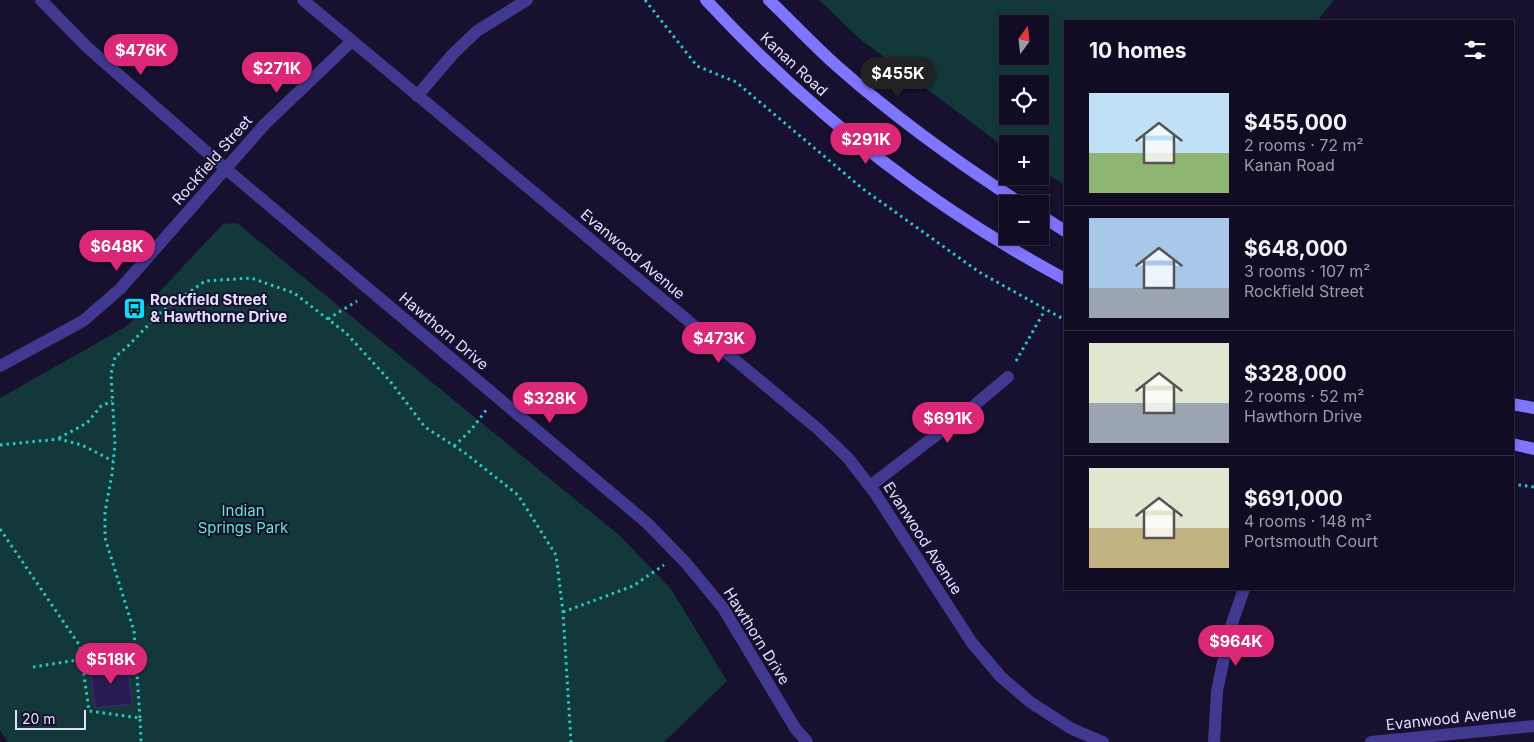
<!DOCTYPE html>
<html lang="en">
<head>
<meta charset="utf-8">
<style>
	:root { --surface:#110c23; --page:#1a152b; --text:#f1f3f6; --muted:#9c9ba6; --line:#302c41; --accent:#db2777 }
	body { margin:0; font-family:Inter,sans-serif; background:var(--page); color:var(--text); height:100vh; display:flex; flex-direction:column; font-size:19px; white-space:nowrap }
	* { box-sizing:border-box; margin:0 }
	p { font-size:16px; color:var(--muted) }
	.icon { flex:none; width:28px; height:28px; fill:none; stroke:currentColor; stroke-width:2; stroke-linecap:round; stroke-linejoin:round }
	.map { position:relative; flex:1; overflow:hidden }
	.drawer { position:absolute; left:1064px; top:20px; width:450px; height:570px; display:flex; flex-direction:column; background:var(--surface); border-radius:0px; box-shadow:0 2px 8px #0003,0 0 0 1px var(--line) }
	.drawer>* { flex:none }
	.needle { width:32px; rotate:15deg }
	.fabs { position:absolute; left:999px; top:15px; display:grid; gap:10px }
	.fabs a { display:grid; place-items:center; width:50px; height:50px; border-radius:0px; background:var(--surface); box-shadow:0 2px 8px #0003,0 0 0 1px var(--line); font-size:25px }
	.scale { position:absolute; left:15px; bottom:12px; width:71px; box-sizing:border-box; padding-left:5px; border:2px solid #e3deff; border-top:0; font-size:14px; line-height:18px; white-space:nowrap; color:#e3deff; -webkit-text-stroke:4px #17102f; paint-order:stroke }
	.price { position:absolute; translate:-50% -42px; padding:0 11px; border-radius:18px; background:var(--accent); color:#fff; font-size:16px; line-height:32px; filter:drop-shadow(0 1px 2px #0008) }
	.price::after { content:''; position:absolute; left:50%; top:30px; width:15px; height:11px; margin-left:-8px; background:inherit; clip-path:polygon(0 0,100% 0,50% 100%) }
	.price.selected { background:#222; color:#fff }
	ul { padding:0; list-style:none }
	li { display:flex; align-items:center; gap:15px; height:125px; padding:0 25px }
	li+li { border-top:1px solid var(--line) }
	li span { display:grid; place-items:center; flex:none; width:140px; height:100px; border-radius:0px; color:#555 }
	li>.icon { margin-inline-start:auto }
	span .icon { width:60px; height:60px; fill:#fffc; stroke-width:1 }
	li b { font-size:21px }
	h2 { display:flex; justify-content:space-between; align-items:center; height:60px; padding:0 25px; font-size:21px }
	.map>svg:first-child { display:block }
	.green { fill:#133839; fill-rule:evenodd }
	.building { fill:#291b51; stroke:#402c7e }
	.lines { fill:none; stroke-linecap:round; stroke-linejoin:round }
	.path { stroke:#2ac7c6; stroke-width:3; stroke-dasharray:2.5 4; stroke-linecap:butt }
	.street { stroke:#413990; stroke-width:12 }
	.secondary { stroke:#7f75ff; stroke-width:12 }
	.labels { text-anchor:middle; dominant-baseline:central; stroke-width:4; stroke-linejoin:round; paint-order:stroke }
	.street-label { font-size:15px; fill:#e3deff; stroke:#17102f }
	.poi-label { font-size:15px; font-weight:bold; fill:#e3deff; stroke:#17102f; text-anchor:start }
	.park-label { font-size:15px; fill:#61e8cd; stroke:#17102f }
</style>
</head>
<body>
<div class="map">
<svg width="1534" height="742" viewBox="0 0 1534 742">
	<rect width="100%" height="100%" fill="#17102f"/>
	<g class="green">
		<path d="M 819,0 L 1334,0 L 1317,21 L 1065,21 L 1065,185 L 1040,170 L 1040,144 L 1008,144 L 1007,149 L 860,39 ZM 1008,24 L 1040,24 L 1040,56 L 1008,56 ZM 1008,84 L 1040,84 L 1040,116 L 1008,116 Z"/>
		<polygon points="237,223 620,536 671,589 727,681 664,742 8,742 0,730 0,398 127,326 223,224"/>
	</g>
	<polygon class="building" points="127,662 132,704 95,708 90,666"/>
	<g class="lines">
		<g class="path">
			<polyline points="645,0 697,66 736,82 863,189 979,272 1065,320"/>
			<polyline points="328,319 357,301"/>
			<polyline points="1016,361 1045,310"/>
			<polyline points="59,438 87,423 101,406 112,401"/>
			<polyline points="0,445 59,439 82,445 113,461"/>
			<polyline points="454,446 471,430 487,409"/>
			<polyline points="1512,484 1534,487"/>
			<polyline points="0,529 80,646 89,711 140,718 141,742"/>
			<polyline points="563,612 633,586 664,565"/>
			<polyline points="33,667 135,651"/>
			<polyline points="140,718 134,631 105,538 105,512 112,474 115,444 111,374 115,357 126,348 160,313 205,281 251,278 294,293 346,333 390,381 425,427 465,453 518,495 556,555 563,612 571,742"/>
		</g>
		<g class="street">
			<polyline points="41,0 87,47 226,169 647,523 686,563 723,608 795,728 807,742"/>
			<polyline points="303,0 818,429 848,458 875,493 972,643 1001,677 1030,702 1072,729 1103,742"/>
			<polyline points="417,96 453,54 477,31 527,0"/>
			<polyline points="0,366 83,321 120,289 265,124 352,41"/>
			<polyline points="870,486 965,413 1008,377"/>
			<polyline points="1214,742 1217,691 1230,629 1244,589"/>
			<polyline points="1371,742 1534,726"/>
		</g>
		<g class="secondary">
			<path d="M 706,0 C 809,111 931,207 1065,279"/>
			<path d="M 769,0 C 792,22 814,46 838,67 C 895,117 958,163 1022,204"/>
			<polyline points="1040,215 1065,231"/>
			<polyline points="1512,404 1534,408"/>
			<polyline points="1512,444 1534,449"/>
		</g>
	</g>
	<defs>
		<symbol id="bus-square" viewBox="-11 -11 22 22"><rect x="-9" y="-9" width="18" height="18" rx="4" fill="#0adaff" stroke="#17102f"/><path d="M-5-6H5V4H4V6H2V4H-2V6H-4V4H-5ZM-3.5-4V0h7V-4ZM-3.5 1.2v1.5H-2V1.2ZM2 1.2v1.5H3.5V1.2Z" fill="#111"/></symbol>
	</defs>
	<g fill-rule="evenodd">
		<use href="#bus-square" x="122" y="296" width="25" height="25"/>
	</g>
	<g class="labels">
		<g class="street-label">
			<text transform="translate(794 64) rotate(43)">Kanan Road</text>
			<text transform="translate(212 160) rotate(-49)">Rockfield Street</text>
			<text transform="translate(633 254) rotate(40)">Evanwood Avenue</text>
			<text transform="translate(444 331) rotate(40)">Hawthorn Drive</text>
			<text transform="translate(923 538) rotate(57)">Evanwood Avenue</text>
			<text transform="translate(757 636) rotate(58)">Hawthorn Drive</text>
			<text transform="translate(1451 718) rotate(-6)">Evanwood Avenue</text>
		</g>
		<g class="poi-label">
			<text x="150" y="299">Rockfield Street<tspan x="150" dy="17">&amp; Hawthorne Drive</tspan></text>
		</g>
		<g class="park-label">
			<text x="243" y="510">Indian<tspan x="243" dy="17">Springs Park</tspan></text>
		</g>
	</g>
</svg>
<div class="fabs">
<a><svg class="needle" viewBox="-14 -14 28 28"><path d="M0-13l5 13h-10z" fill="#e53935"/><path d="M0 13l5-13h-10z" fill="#9c9ba6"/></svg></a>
<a><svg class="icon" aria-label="locate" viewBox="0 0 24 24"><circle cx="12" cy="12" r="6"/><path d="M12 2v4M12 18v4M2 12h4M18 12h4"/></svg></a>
<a>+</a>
<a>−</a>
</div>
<div class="scale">20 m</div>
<b class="price" style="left:141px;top:76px">$476K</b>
<b class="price" style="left:277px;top:94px">$271K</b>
<b class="price selected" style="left:898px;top:99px">$455K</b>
<b class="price" style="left:866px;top:165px">$291K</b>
<b class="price" style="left:117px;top:272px">$648K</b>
<b class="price" style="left:719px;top:364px">$473K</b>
<b class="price" style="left:550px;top:424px">$328K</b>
<b class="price" style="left:948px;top:444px">$691K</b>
<b class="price" style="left:1236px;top:667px">$964K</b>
<b class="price" style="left:111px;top:685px">$518K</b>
<section class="drawer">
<h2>10 homes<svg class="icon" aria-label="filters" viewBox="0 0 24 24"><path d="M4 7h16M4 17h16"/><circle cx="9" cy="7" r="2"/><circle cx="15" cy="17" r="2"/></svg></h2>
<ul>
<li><span style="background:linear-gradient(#bfe0f5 60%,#8fb573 0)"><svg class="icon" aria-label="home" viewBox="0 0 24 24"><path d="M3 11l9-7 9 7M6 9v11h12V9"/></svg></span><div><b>$455,000</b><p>2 rooms · 72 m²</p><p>Kanan Road</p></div></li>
<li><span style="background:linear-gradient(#a9c7e8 70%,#9aa5b1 0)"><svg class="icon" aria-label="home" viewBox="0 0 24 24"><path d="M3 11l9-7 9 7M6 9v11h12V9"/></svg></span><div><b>$648,000</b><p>3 rooms · 107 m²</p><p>Rockfield Street</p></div></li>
<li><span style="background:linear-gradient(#dfe7d0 60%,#9aa5b1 0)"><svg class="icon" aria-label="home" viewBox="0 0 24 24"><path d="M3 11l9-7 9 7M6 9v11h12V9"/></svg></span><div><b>$328,000</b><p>2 rooms · 52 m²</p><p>Hawthorn Drive</p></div></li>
<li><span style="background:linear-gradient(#dfe7d0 60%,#c2b280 0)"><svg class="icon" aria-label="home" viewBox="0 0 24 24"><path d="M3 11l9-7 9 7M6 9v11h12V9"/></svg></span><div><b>$691,000</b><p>4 rooms · 148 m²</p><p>Portsmouth Court</p></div></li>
</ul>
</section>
</div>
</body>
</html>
